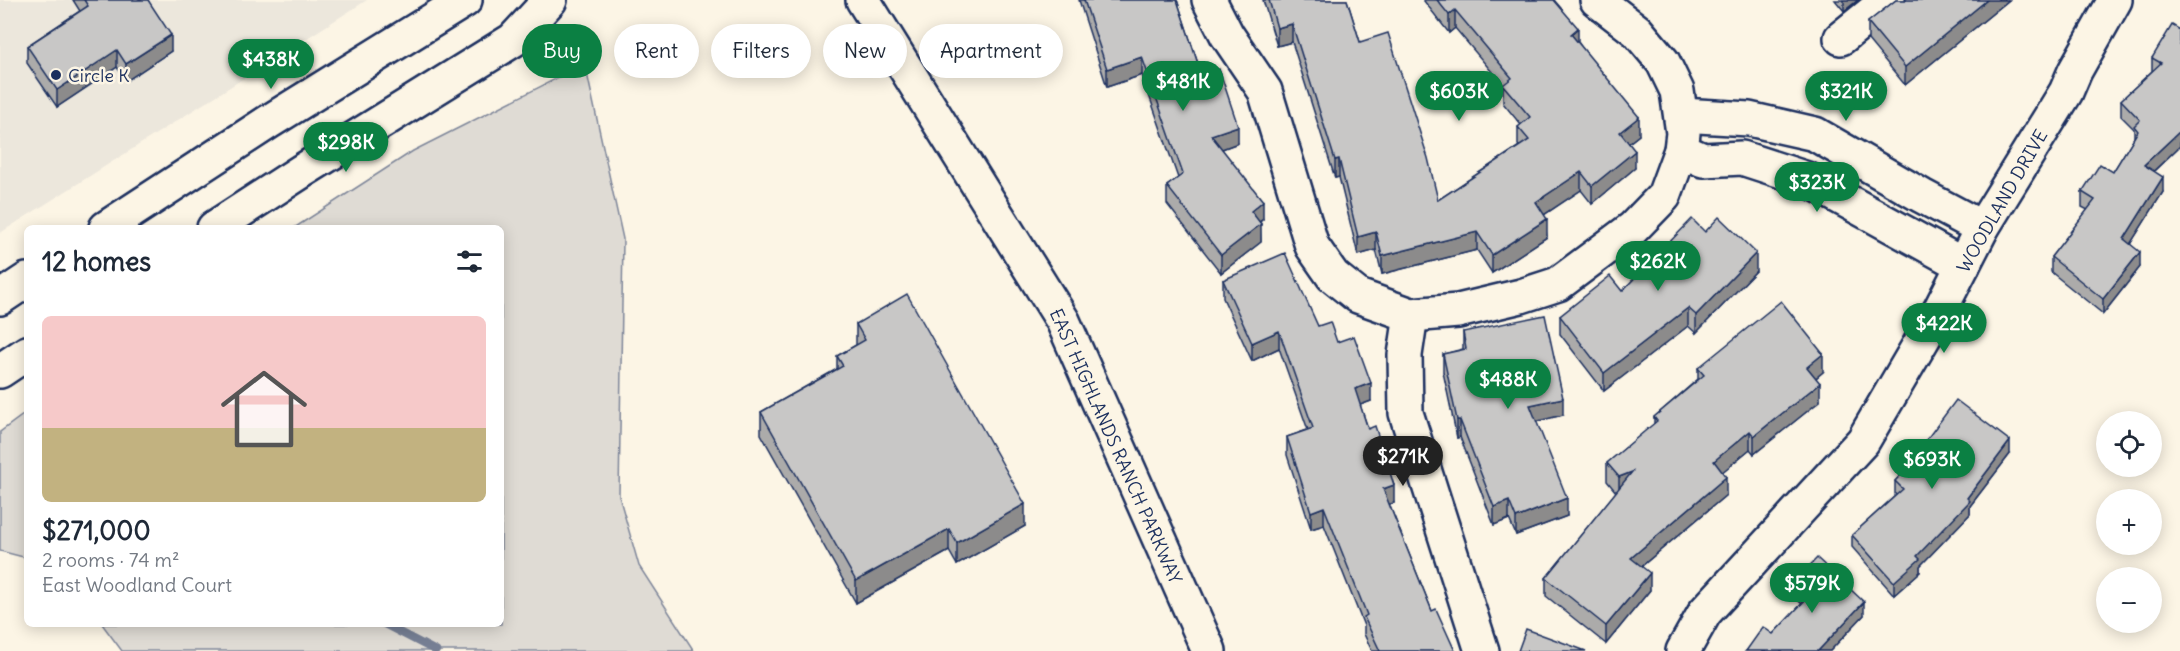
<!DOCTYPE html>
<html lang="en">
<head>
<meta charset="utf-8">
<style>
	:root { --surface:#fff; --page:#f2f2f3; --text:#1f2937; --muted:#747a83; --accent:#0b8043 }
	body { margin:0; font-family:Delius,sans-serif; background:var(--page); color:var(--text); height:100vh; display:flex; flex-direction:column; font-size:22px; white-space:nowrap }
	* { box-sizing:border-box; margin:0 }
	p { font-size:20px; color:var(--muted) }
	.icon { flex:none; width:33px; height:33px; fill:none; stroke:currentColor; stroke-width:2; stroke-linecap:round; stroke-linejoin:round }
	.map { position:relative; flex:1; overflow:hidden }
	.side { position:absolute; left:24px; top:225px; width:480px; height:402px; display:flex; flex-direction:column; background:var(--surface); border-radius:9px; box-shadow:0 3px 15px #0003 }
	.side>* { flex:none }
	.hud { position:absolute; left:522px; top:24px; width:570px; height:54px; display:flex; gap:12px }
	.tools { position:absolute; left:2096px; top:411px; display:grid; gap:12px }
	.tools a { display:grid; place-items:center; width:66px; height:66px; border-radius:50%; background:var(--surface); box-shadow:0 3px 15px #0003; font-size:30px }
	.price { position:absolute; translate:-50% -51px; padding:0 14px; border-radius:21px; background:var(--accent); color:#fff; font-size:20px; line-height:39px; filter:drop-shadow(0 2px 3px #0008) }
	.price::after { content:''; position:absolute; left:50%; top:36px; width:18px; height:14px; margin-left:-9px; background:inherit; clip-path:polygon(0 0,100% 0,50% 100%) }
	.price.current { background:#222; color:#fff }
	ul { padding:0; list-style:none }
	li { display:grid; align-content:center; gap:12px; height:318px; padding:0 18px }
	li span { display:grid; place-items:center; height:186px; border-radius:9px; color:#555 }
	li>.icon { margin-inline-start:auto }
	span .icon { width:108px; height:108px; fill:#fffc; stroke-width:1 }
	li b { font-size:26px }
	h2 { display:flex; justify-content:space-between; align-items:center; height:72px; padding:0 18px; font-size:26px }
	.pill { padding:0 21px; border-radius:27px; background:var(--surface); box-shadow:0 3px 15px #0003; font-size:21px; line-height:54px }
	.pill.current { background:var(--accent); color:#fff }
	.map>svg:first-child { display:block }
	.built { fill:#ece7dc }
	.green { fill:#dfdbd4; stroke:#7d8599; stroke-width:1.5 }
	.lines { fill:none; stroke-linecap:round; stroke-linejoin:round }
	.stream { stroke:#767f94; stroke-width:8 }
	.minor-casing { stroke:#1b2f5e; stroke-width:38 }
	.secondary-casing { stroke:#1b2f5e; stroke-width:38 }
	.primary-casing { stroke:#1b2f5e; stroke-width:38 }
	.minor { stroke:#fcf5e5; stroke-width:33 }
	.secondary { stroke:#fcf5e5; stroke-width:33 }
	.primary { stroke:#fcf5e5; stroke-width:33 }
	.wall { fill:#acabaa; stroke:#1b2f5e; stroke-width:1.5 }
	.shaded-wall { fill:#8c8b8b; stroke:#1b2f5e; stroke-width:1.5 }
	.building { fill:#c8c7c6; stroke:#1b2f5e; stroke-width:1.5 }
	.poi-dot { fill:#1b2f5e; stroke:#fcf5e5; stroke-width:2 }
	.labels { text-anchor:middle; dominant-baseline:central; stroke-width:5; stroke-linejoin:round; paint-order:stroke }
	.poi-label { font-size:18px; fill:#1b2f5e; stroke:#fcf5e5; text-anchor:start }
	.street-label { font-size:18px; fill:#1b2f5e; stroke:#fcf5e5 }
</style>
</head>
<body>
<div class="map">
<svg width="2180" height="651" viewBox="0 0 2180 651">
	<rect width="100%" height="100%" fill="#fcf5e5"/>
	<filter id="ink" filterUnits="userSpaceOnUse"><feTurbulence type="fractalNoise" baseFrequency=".0167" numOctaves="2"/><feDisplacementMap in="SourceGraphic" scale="12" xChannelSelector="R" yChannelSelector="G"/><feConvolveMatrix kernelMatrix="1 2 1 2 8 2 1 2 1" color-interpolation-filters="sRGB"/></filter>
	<g filter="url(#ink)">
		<polygon class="built" points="0,0 367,0 0,233"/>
		<g class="green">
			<polygon points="585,64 623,239 619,496 639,566 694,651 122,651 102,624 501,624 501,228 294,228 413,151"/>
			<polygon points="27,412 27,558 0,551 0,432"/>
		</g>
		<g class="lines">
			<polyline class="stream" points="384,624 436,651"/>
			<defs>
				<g id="minor">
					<polyline points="1209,0 1227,35 1265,91 1312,246 1333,276 1358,296 1411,315 1458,311 1521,296 1558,284 1633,228 1664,196 1681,150 1683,133 1677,91 1663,62 1637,31 1597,0"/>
					<polyline points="1841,38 1888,0"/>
					<polyline points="1681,115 1749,119 1815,134 1922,196 1982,228"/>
					<polyline points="1681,150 1703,160 1742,158 1807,179 1963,265"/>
					<polyline points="1411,315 1405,355 1406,413 1482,651"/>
					<polyline points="1683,651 1705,612 1863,441 1941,308 1982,228 2066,92 2075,71 2115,0"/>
				</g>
				<g id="secondary">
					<polyline points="106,228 270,121 465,0"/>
					<polyline points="214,228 302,171 513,40 550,0"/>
					<polyline points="0,298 27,280"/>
					<polyline points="0,371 27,353"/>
				</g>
				<polyline id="primary" points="863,0 1063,321 1209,651"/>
			</defs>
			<use href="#minor" class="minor-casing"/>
			<use href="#secondary" class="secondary-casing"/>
			<use href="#primary" class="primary-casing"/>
			<use href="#minor" class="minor"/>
			<use href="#secondary" class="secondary"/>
			<use href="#primary" class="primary"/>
		</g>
		<g class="wall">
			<polygon points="73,0 148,0 171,51 126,81 117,67 57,107 27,63 27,46 80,11"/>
			<polygon points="1079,0 1177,0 1202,76 1238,143 1222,149 1263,219 1260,222 1261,242 1221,273 1167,204 1167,186 1178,178 1142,75 1107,87"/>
			<polygon points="1263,0 1347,0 1360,42 1438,200 1519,146 1518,145 1518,127 1521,125 1503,103 1503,85 1455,28 1449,33 1424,1 1424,0 1554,0 1578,42 1639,135 1629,143 1635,168 1592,204 1581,190 1544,215 1547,237 1492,273 1477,250 1382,274 1376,250 1358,255 1339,177 1335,178 1292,42 1277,46"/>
			<polygon points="1835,0 1858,0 1844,11"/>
			<polygon points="1896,0 2009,0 1905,85 1868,40 1868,22"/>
			<polygon points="2180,30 2180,146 2154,171 2163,192 2130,244 2140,267 2103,314 2051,272 2051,257 2088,210 2082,207 2082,192 2113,172 2134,138 2134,129 2121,116 2121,100 2152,71 2152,58"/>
			<polygon points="1705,232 1756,271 1696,333 1688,326 1604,391 1560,334 1560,316 1622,291"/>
			<polygon points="1223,280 1318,326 1337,342 1371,401 1360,405 1394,503 1389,504 1432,611 1455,651 1372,651 1364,634 1364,626 1324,525 1311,529 1287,455 1287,437 1308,430 1279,348 1252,361 1223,298"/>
			<polygon points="856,324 1025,526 957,565 949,551 856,603 761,434 761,412 837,369 837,356 856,345"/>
			<polygon points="1463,332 1563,415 1536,421 1567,516 1516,535 1509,519 1494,525 1460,437 1457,438 1443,372 1443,354 1463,349"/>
			<polygon points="1698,368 1823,372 1816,378 1820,401 1754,454 1750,449 1722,472 1726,495 1642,566 1650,590 1606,644 1546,596 1546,578 1616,492 1607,481 1607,463 1654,424 1654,417 1698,379"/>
			<polygon points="1924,443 2010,454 1970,506 1970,514 1920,566 1920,572 1894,595 1852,547 1852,535 1896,495 1895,494 1895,481 1924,451"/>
			<polygon points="1793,583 1864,615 1830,651 1746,651 1773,634 1802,604 1793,596"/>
		</g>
		<g class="shaded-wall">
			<polygon points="1844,0 1858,0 1844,11"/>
			<polygon points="1987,0 2009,0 1905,85 1905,67"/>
			<polygon points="1455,10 1455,28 1449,33 1449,15"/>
			<polygon points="1292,24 1292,42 1277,46 1277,28"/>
			<polygon points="1578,28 1578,46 1571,34"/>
			<polygon points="171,35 171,51 126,81 126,64"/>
			<polygon points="117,50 117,67 57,107 57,90"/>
			<polygon points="1142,57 1142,75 1107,87 1107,69"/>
			<polygon points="1639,117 1639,135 1620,150 1620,132"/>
			<polygon points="1238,126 1238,143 1211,153 1211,135"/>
			<polygon points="2180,131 2180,146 2144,180 2144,165"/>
			<polygon points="1635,151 1635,168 1592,204 1592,186"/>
			<polygon points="1339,159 1339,177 1335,178 1335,160"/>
			<polygon points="1581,172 1581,190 1536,220 1536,202"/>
			<polygon points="2163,177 2163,192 2124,254 2124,239"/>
			<polygon points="1263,201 1263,219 1251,228 1251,211"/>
			<polygon points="1547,219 1547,237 1492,273 1492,255"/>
			<polygon points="1261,224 1261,242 1221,273 1221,255"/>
			<polygon points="1376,232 1376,250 1358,255 1358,237"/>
			<polygon points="1477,232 1477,250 1382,274 1382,256"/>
			<polygon points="2140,252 2140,267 2103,314 2103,299"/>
			<polygon points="1756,253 1756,271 1696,333 1696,315"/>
			<polygon points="1688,308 1688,326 1604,391 1604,373"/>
			<polygon points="1279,331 1279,348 1252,361 1252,343"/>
			<polygon points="1823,354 1823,372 1807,385 1807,367"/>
			<polygon points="1371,383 1371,401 1355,407 1355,389"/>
			<polygon points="1820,383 1820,401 1754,454 1754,436"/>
			<polygon points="1563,398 1563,415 1530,423 1530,405"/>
			<polygon points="1457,420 1460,420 1460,437 1457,438"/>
			<polygon points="1750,431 1750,449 1714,479 1714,461"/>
			<polygon points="2010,441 2010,454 1970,506 1970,514 1920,566 1920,572 1894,595 1894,582 1967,498"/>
			<polygon points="1632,472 1619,495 1619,477"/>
			<polygon points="1726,477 1726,495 1631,575 1631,558"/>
			<polygon points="1394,485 1394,503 1383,506 1383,489"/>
			<polygon points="1567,498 1567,516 1516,535 1516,518"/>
			<polygon points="1509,501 1509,519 1494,525 1494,507"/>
			<polygon points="1025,504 1025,526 957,565 957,543"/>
			<polygon points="1324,507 1324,525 1311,529 1311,512"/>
			<polygon points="949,529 949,551 856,603 856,581"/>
			<polygon points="1650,573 1650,590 1606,644 1606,626"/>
			<polygon points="1864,602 1864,615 1830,651 1818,651"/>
		</g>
		<g class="building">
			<polygon points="84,0 148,0 171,35 126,64 117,50 57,90 27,46 88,6"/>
			<polygon points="1084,0 1177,0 1202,76 1219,69 1238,126 1211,135 1263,201 1251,211 1261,224 1221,255 1167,186 1183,174 1142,57 1107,69"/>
			<polygon points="1269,0 1347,0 1360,42 1388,33 1428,158 1438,200 1529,140 1518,127 1530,117 1503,85 1512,78 1455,10 1449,15 1437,0 1554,0 1578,28 1571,34 1639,117 1620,132 1635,151 1592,186 1581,172 1536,202 1547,219 1492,255 1477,232 1382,256 1376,232 1358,237 1339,159 1335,160 1292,24 1277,28"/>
			<polygon points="1896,0 1987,0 1905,67 1868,22"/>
			<polygon points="2172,25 2180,30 2180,131 2144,165 2163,177 2124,239 2140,252 2103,299 2051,257 2095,200 2082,192 2100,164 2113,172 2138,131 2134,126 2140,120 2121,100 2161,63 2152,58"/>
			<polygon points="1719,217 1756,253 1696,315 1688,308 1604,373 1560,316 1610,276 1622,291 1692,219 1705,232"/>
			<polygon points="1285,253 1318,326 1330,322 1337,342 1354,336 1371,383 1355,389 1368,429 1375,426 1394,485 1383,489 1432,611 1436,609 1455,651 1380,651 1364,617 1367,615 1324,507 1311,512 1287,437 1313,428 1279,331 1252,343 1223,280"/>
			<polygon points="907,294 1025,504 957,543 949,529 856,581 761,412 843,366 837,356 865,340 856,324"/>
			<polygon points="1781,301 1823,354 1807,367 1820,383 1754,436 1750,431 1714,461 1726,477 1631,558 1650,573 1606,626 1546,578 1632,472 1619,477 1607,463 1657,421 1654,417 1704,375 1698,368"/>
			<polygon points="1545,315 1563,398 1530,405 1567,498 1516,518 1509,501 1494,507 1460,420 1457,420 1443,354 1466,349 1463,332"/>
			<polygon points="1956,400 2010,441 1967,498 1970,501 1917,556 1920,559 1894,582 1852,535 1903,489 1895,481 1928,447 1924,443"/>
			<polygon points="1817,558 1864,602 1818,651 1746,651 1763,627 1773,634 1808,597 1793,583"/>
			<polygon points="1526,629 1586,651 1518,651"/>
		</g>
	</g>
	<circle class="poi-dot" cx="56" cy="75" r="6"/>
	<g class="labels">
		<g class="poi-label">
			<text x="68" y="75">Circle K</text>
		</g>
		<g class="street-label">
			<text transform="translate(2002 201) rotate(-60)">WOODLAND DRIVE</text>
			<text transform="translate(1116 446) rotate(66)">EAST HIGHLANDS RANCH PARKWAY</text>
		</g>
	</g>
</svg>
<div class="tools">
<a><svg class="icon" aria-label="locate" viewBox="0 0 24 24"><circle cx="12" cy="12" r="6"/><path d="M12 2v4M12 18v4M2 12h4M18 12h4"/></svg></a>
<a>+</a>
<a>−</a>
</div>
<b class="price" style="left:271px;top:90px">$438K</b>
<b class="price" style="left:1183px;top:112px">$481K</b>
<b class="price" style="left:1459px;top:122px">$603K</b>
<b class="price" style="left:1846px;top:122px">$321K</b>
<b class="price" style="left:346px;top:173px">$298K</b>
<b class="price" style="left:1817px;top:213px">$323K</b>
<b class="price" style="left:1658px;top:292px">$262K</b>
<b class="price" style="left:1944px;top:354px">$422K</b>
<b class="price" style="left:1508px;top:410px">$488K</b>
<b class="price current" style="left:1403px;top:487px">$271K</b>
<b class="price" style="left:1932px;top:490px">$693K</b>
<b class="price" style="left:1812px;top:614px">$579K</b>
<div class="hud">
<a class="pill current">Buy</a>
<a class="pill">Rent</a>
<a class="pill">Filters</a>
<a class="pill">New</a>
<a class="pill">Apartment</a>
</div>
<section class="side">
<h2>12 homes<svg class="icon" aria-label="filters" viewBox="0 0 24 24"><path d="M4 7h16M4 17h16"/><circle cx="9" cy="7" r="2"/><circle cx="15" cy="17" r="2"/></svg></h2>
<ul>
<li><span style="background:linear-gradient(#f6c9c9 60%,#c2b280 0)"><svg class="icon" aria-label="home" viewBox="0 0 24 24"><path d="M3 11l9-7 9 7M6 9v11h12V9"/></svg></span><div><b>$271,000</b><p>2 rooms · 74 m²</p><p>East Woodland Court</p></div></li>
</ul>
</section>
</div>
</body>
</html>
